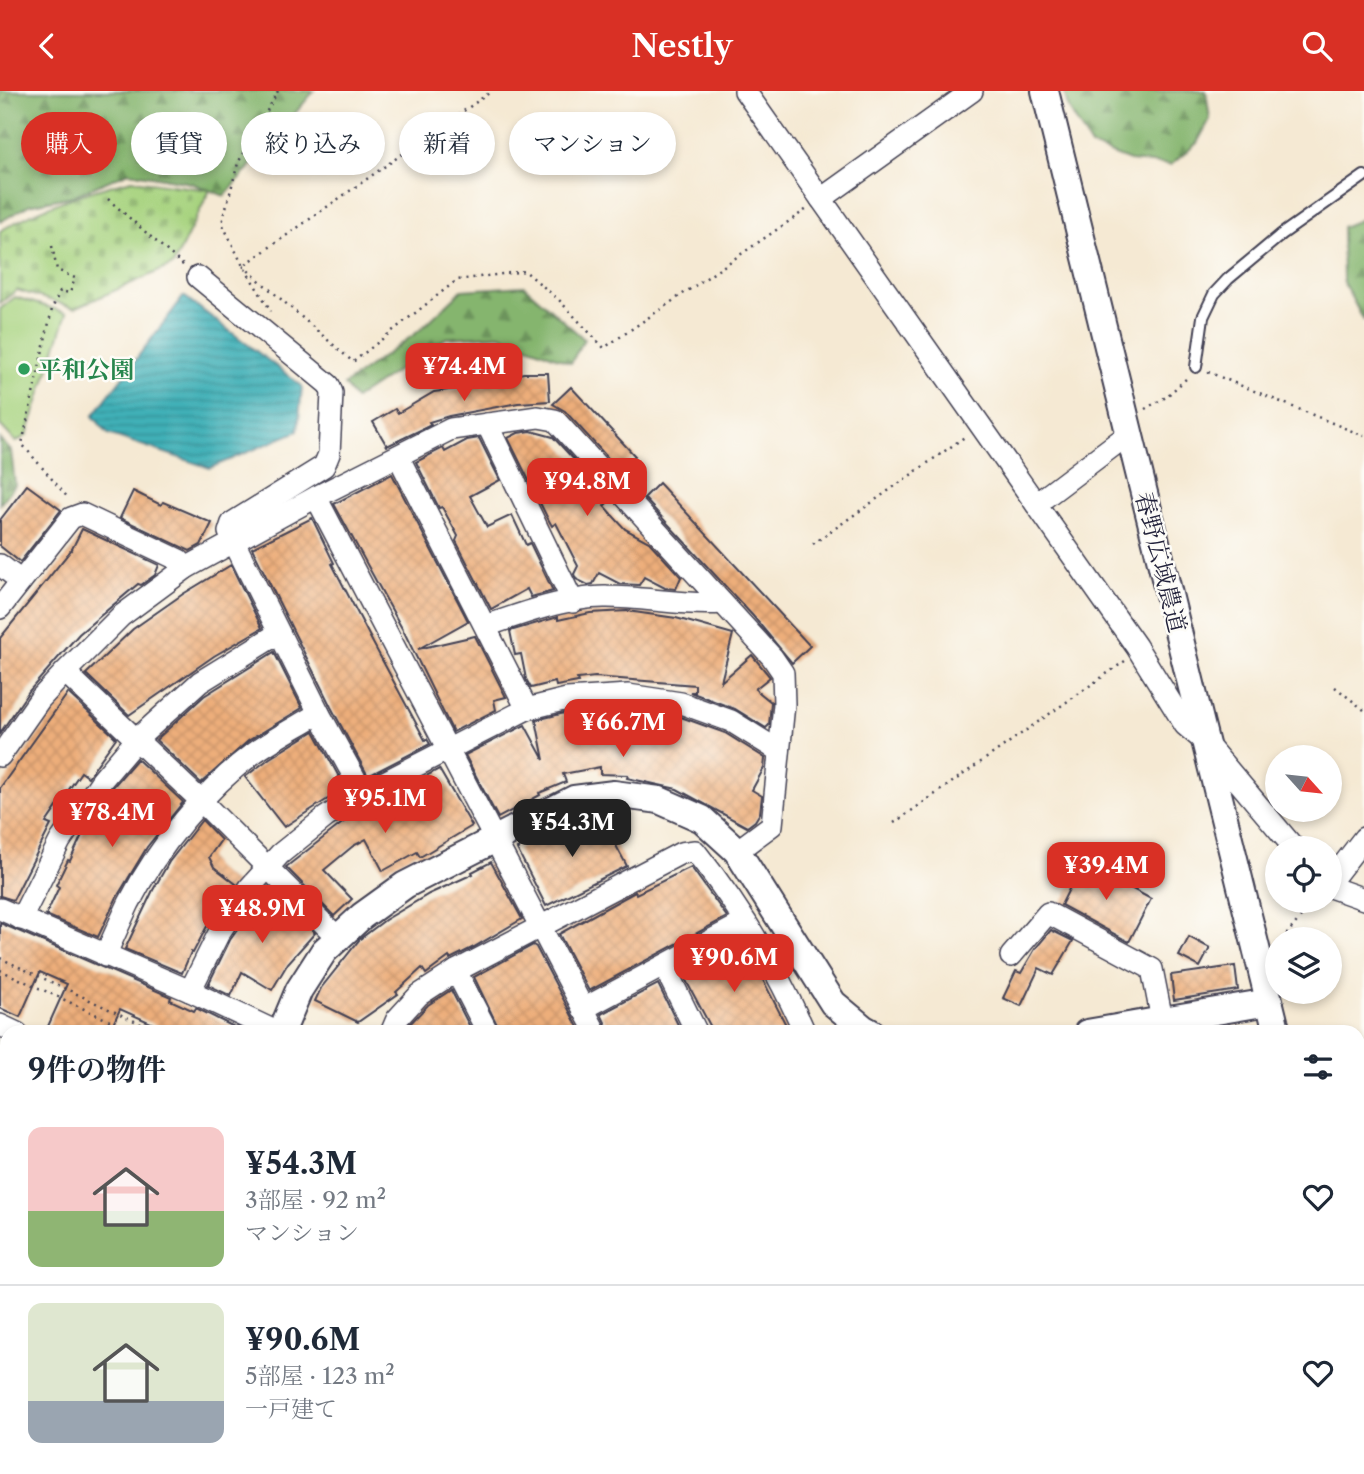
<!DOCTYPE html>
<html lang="ja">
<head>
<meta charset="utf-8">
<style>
	:root { --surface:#fff; --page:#f6f6f7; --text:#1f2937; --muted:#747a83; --line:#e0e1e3; --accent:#d93025 }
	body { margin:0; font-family:"Libre Caslon Text","Noto Serif JP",serif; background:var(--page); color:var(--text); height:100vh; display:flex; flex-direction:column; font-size:26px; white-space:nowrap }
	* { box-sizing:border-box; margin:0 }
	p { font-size:23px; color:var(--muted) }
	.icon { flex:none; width:38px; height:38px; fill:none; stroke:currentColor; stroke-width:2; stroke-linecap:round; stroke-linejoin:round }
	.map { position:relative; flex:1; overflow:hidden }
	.side { position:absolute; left:0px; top:934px; width:1365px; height:450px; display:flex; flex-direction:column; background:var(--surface); border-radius:21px 21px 0 0; box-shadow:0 4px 10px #0003 }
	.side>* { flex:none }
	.banner { position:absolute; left:21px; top:21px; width:700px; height:63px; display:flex; gap:14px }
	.needle { width:46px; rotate:117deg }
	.controls { position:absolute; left:1265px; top:654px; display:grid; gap:14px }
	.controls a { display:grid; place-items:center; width:77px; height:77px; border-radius:50%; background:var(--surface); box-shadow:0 4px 10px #0003; font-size:35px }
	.price { position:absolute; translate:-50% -60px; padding:0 16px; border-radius:14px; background:var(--accent); color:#fff; font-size:23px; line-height:46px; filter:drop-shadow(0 2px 4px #0008) }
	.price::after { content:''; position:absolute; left:50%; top:42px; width:21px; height:16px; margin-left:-10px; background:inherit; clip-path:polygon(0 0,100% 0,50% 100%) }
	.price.on { background:#222; color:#fff }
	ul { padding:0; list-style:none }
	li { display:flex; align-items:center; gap:21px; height:175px; padding:0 28px }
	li+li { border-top:2px solid var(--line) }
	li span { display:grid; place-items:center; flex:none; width:196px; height:140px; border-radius:14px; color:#555 }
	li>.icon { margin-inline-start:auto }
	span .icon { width:84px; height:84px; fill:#fffc; stroke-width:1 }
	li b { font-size:30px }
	h2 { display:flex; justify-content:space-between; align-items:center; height:84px; padding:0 28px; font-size:30px }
	.chip { padding:0 24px; border-radius:32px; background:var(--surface); box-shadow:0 4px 10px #0003; font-size:24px; line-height:63px }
	.chip.on { background:var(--accent); color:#fff }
	header { display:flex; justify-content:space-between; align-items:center; height:91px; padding:0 28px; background:var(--accent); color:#fff; font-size:32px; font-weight:600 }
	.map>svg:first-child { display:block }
	.grass { fill:#a7d37f; stroke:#647a5d; stroke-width:2 }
	.forest { fill:url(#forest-firs); stroke:#546c54; stroke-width:2 }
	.cemetery { fill:url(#cemetery-stones); stroke:#647a5d; stroke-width:2 }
	.water { fill:url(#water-rules); stroke:#306979; stroke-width:2 }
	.building { fill:url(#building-cross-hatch) }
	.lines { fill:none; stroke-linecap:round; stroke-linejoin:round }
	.service-casing { stroke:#424052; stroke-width:14 }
	.minor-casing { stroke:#424052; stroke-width:24 }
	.tertiary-casing { stroke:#424052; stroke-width:30 }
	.path { stroke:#424052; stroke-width:2.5; stroke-dasharray:2 5; stroke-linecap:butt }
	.service { stroke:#fff; stroke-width:10 }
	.minor { stroke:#fff; stroke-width:21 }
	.tertiary { stroke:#fff; stroke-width:26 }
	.leisure-dot { fill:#2e9e5b; stroke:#fdfcf7; stroke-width:2.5 }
	.labels { text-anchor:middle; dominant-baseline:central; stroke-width:5; stroke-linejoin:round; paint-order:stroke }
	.leisure-label { font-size:24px; font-weight:bold; fill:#27864d; stroke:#fdfcf7; text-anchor:start }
	.street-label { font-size:24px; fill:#22223b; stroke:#fdfcf7 }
</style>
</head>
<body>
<header><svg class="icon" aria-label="back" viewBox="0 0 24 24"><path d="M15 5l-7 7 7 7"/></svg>Nestly<svg class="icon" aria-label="search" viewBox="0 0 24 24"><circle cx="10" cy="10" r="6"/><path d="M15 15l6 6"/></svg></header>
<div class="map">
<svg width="1364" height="1383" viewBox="0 0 1364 1383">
	<defs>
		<pattern id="forest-firs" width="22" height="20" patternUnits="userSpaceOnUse" patternTransform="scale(1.75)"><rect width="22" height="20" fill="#85b56e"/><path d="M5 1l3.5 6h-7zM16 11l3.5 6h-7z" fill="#6c935c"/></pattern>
		<pattern id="cemetery-stones" width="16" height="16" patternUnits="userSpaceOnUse" patternTransform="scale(1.75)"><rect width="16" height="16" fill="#a7d37f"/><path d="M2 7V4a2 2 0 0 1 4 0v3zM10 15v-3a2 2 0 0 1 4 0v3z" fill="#8fb56f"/></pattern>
		<pattern id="water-rules" width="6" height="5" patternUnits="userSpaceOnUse" patternTransform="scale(1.75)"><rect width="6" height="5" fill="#3fb0b7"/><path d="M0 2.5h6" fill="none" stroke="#348f96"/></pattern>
		<pattern id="building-cross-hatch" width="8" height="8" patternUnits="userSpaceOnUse" patternTransform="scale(1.75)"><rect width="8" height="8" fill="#edae7a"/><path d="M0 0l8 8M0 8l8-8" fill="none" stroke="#cb956a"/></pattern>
	</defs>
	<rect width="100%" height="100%" fill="#fdfcf7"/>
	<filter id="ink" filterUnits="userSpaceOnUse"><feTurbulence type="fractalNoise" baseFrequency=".0143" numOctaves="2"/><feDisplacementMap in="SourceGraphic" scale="14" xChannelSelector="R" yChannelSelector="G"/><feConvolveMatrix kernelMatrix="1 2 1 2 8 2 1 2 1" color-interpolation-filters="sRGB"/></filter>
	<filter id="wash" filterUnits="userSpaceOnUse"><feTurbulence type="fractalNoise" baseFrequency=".00686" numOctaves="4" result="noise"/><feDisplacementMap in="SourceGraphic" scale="28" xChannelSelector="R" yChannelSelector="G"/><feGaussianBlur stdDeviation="1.57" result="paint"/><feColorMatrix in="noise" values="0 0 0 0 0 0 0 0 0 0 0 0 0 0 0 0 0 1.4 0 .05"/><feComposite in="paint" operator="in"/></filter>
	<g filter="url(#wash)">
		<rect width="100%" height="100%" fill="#f5e9d3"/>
		<polygon class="grass" points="15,206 67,222 27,344 16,351 0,334 0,218"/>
		<g class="forest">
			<polygon points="0,0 314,0 225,105 191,92 129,81 73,105 29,114 0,131"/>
			<polygon points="1064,0 1206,0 1210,28 1197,52 1171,74 1130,70 1091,55 1068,16"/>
			<polygon points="1364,127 1364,230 1343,191 1342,136"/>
			<polygon points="524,195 584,248 571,272 500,244 446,247 355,308 344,294 419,240 462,199"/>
			<polygon points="0,348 11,360 15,394 0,413"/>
			<polygon points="1364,1363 1364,1383 787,1383 790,1377 1358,1377 1358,1366"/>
		</g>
		<path class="cemetery" d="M 132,89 L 210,99 L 173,174 L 75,217 L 17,199 L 0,212 L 0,140 C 42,115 85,101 132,89 Z"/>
		<polygon class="water" points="184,205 302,295 298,340 210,377 108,343 93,325"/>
		<g id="blocks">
			<g class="building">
				<polygon points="524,282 548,282 550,310 518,312 449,325 429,331 431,334 387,355 373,331 395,318 398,322 434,301 471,296 470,292"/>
				<polygon points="571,296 635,365 619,379 565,320 553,313"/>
				<polygon points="531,340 553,346 600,397 597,400 608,411 604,415 625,438 649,451 681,486 676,498 665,497 644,486 639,494 620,493 599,482 593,493 588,494 576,488 574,483 578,475 556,432 552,435 547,426 508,347 518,342"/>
				<polygon points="479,347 500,389 470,405 487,436 512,424 526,454 530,452 553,500 531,506 527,498 491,518 456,450 458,445 442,416 439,417 416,371 443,357 445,361 467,349"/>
				<polygon points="392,383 468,530 418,558 475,545 506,606 494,609 496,619 453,641 405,543 334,413"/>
				<polygon points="659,392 810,555 792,572 753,525 644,407"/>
				<polygon points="27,394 61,419 20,471 0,455 0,429"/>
				<polygon points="133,400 161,414 163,411 212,432 201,454 190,460 120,427"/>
				<polygon points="312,427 334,472 332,473 373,552 425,649 427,648 430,653 368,685 331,616 252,457"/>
				<polygon points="82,438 159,474 155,484 141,494 138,493 79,543 29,600 0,642 0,547 72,458"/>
				<polygon points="231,474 262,537 214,565 129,624 86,583 133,538 183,503"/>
				<polygon points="627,520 676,527 733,543 721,591 752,564 770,586 755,598 771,611 769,634 766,637 735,618 690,601 695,601 695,594 595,586 577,588 578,591 556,595 555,591 531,597 526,588 521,563 515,564 510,540 558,526 558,529 590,522"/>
				<polygon points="274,561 302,617 248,650 201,692 156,649 204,605"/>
				<polygon points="68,602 116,647 88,686 81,681 46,732 51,734 13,809 0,805 0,697"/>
				<polygon points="627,617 678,625 725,642 765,667 764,677 752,699 762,705 760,722 755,730 747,736 677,698 627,687 628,684 600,683 600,676 563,683 566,691 539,702 540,704 498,727 465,664 525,634 544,669 536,629 569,621"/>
				<polygon points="314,640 345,697 284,736 245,686 270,667"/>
				<polygon points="137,668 183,711 147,756 117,806 98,846 46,824 59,796 56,794 68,769 70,770 86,735 112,697"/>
				<polygon points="439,678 472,735 420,766 417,761 383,780 366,748 353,755 324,779 352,808 334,825 286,776 350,726"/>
				<polygon points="598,721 627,775 546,815 517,758 569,734 570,736"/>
				<polygon points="202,729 221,749 209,766 214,776 236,793 206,837 193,862 191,861 182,882 125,858 153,799 169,771"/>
				<polygon points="491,771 522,828 474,856 450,868 449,866 426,883 422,877 396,901 398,903 358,931 315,910 321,897 360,848 385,829 429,803 473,783 472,781"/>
				<polygon points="1082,772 1126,792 1125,794 1151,808 1129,851 1061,814"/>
				<polygon points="691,776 727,826 589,900 559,843 635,801 636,803"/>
				<polygon points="268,796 315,842 288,872 272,899 242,881 231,905 208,894 230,849"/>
				<polygon points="0,832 171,906 170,909 194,920 196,917 246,942 173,942 120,918 109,942 45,942 67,893 40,881 20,926 0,917"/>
				<polygon points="1051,839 1073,850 1053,884 1039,877 1021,915 1003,907 1016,880 1021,882 1035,858"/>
				<polygon points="1189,846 1210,857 1200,876 1179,865"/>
				<polygon points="739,849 753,879 757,877 790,942 714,942 681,880"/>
				<polygon points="533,854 536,856 581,942 501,942 474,886"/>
				<polygon points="1235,875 1238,899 1174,909 1171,884"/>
				<polygon points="658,893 682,942 610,942 601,923"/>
				<polygon points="451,899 473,942 405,942 408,935 428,914"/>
			</g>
		</g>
	</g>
	<g filter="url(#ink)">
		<use href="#blocks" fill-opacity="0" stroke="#424052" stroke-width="2"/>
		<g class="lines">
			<defs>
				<polyline id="service" points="1196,276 1203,226 1214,203 1228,188 1282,143 1364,85"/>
				<g id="minor">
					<polyline points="745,0 1136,555 1185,634 1204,650 1295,758"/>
					<polyline points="821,108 972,0"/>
					<polyline points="198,186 329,294 332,302 329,363 324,375 232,432 229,441 319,622 363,702"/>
					<polyline points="487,333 573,511"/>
					<polyline points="398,365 527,618"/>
					<path d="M 316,406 C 408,585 502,763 596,942"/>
					<polyline points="1036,413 1118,351 1130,345"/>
					<polyline points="0,474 21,490"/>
					<polyline points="0,517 71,427 82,423 179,469 186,477"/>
					<path d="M 486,535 C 520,523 571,505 607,506 C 646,506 683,515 722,512"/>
					<polyline points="65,581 201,710 338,847"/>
					<polyline points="0,665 40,608 65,581 121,525 186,477 316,406 451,338 538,326 555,329 772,566 783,582 784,613 772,734 737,760"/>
					<polyline points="1330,791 1364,747"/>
					<polyline points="1330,796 1364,808"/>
					<polyline points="0,818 190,900 279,942"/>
					<polyline points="21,828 60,750 102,689 136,649 200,591 279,542"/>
					<path d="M 105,865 C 113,847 121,829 129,812 C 157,757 206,697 255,661 C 275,647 298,635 319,622"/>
					<polyline points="1011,865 1048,822 1152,878 1162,929"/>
					<polyline points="664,875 697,942"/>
					<polyline points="456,880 488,942"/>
					<polyline points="190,900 219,842 250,796 280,763 326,726 363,702 527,618 567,608 628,604 681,612 731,630 779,660"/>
					<polyline points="583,918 745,831"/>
					<polyline points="0,934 17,942"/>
					<path d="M 391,942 L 397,928 L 419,904 L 456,880 L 681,762 L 695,760 C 738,814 777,878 805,942"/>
					<polyline points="0,1034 7,1037"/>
					<polyline points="0,1140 7,1142"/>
					<polyline points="276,1377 282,1383"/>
					<polyline points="536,1377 548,1383"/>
					<polyline points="684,1377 685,1383"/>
					<polyline points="108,1383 116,1377"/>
					<polyline points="324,1383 327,1377"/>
					<polyline points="425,1383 428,1377"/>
				</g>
				<g id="tertiary">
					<polyline points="1045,0 1277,942"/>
					<polyline points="281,942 299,899 324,860 362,825 405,794 574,708 614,703 659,709 702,728 737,760 833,912 863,937 872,942"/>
					<polyline points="1087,942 1269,911"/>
					<polyline points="1358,1280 1364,1305"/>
					<polyline points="213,1377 217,1383"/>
				</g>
			</defs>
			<use href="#service" class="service-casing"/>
			<use href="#minor" class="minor-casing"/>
			<use href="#tertiary" class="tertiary-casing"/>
			<g class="path">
				<polyline points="278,0 238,72 222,132 243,175 492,0"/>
				<polyline points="108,108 184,175"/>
				<polyline points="52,155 57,179 75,187 70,202 60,200 52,218 22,353 69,408"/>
				<polyline points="243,175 353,271 457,189 525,180 559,209 604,257 807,118"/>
				<polyline points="245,178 271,220"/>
				<polyline points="1208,281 1364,345"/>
				<polyline points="1145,318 1166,306 1187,287"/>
				<polyline points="813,453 966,345"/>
				<polyline points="1335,596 1364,619"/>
				<polyline points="894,732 1125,570"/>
				<polyline points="1282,849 1314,810"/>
				<polyline points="0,867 160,942"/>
				<polyline points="0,879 136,942"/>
			</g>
			<use href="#service" class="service"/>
			<use href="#minor" class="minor"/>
			<use href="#tertiary" class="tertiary"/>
		</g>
	</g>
	<circle class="leisure-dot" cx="24" cy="278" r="7"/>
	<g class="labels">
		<g class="leisure-label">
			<text x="38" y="278">平和公園</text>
		</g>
		<g class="street-label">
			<text transform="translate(1161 471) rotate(76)">春野広域農道</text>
		</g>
	</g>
</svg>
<div class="controls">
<a><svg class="needle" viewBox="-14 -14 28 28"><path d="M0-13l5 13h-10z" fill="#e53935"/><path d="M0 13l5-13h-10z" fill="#747a83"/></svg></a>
<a><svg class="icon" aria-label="locate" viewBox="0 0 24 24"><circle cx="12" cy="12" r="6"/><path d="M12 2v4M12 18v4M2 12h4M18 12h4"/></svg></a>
<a><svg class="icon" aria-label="layers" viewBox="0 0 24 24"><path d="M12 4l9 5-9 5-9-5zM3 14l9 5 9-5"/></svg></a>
</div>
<b class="price" style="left:464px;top:312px">¥74.4M</b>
<b class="price" style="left:587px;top:427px">¥94.8M</b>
<b class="price" style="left:623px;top:668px">¥66.7M</b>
<b class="price" style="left:385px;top:744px">¥95.1M</b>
<b class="price" style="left:112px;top:758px">¥78.4M</b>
<b class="price on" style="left:572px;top:768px">¥54.3M</b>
<b class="price" style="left:1106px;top:811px">¥39.4M</b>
<b class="price" style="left:262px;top:854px">¥48.9M</b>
<b class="price" style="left:734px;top:903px">¥90.6M</b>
<div class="banner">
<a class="chip on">購入</a>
<a class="chip">賃貸</a>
<a class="chip">絞り込み</a>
<a class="chip">新着</a>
<a class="chip">マンション</a>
</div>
<section class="side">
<h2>9件の物件<svg class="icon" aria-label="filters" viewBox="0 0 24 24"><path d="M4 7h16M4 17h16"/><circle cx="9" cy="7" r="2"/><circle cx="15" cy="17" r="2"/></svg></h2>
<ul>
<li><span style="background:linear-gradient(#f6c9c9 60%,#8fb573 0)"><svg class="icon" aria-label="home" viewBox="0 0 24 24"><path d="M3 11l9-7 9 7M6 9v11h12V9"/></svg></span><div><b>¥54.3M</b><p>3部屋 · 92 m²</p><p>マンション</p></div><svg class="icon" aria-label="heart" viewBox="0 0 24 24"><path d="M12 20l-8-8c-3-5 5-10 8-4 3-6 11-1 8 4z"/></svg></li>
<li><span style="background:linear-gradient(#dfe7d0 70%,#9aa5b1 0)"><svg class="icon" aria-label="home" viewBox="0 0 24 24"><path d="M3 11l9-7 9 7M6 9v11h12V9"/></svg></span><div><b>¥90.6M</b><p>5部屋 · 123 m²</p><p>一戸建て</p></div><svg class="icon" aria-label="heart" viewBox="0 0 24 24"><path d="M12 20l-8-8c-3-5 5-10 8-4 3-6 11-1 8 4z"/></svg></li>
</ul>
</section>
</div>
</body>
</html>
